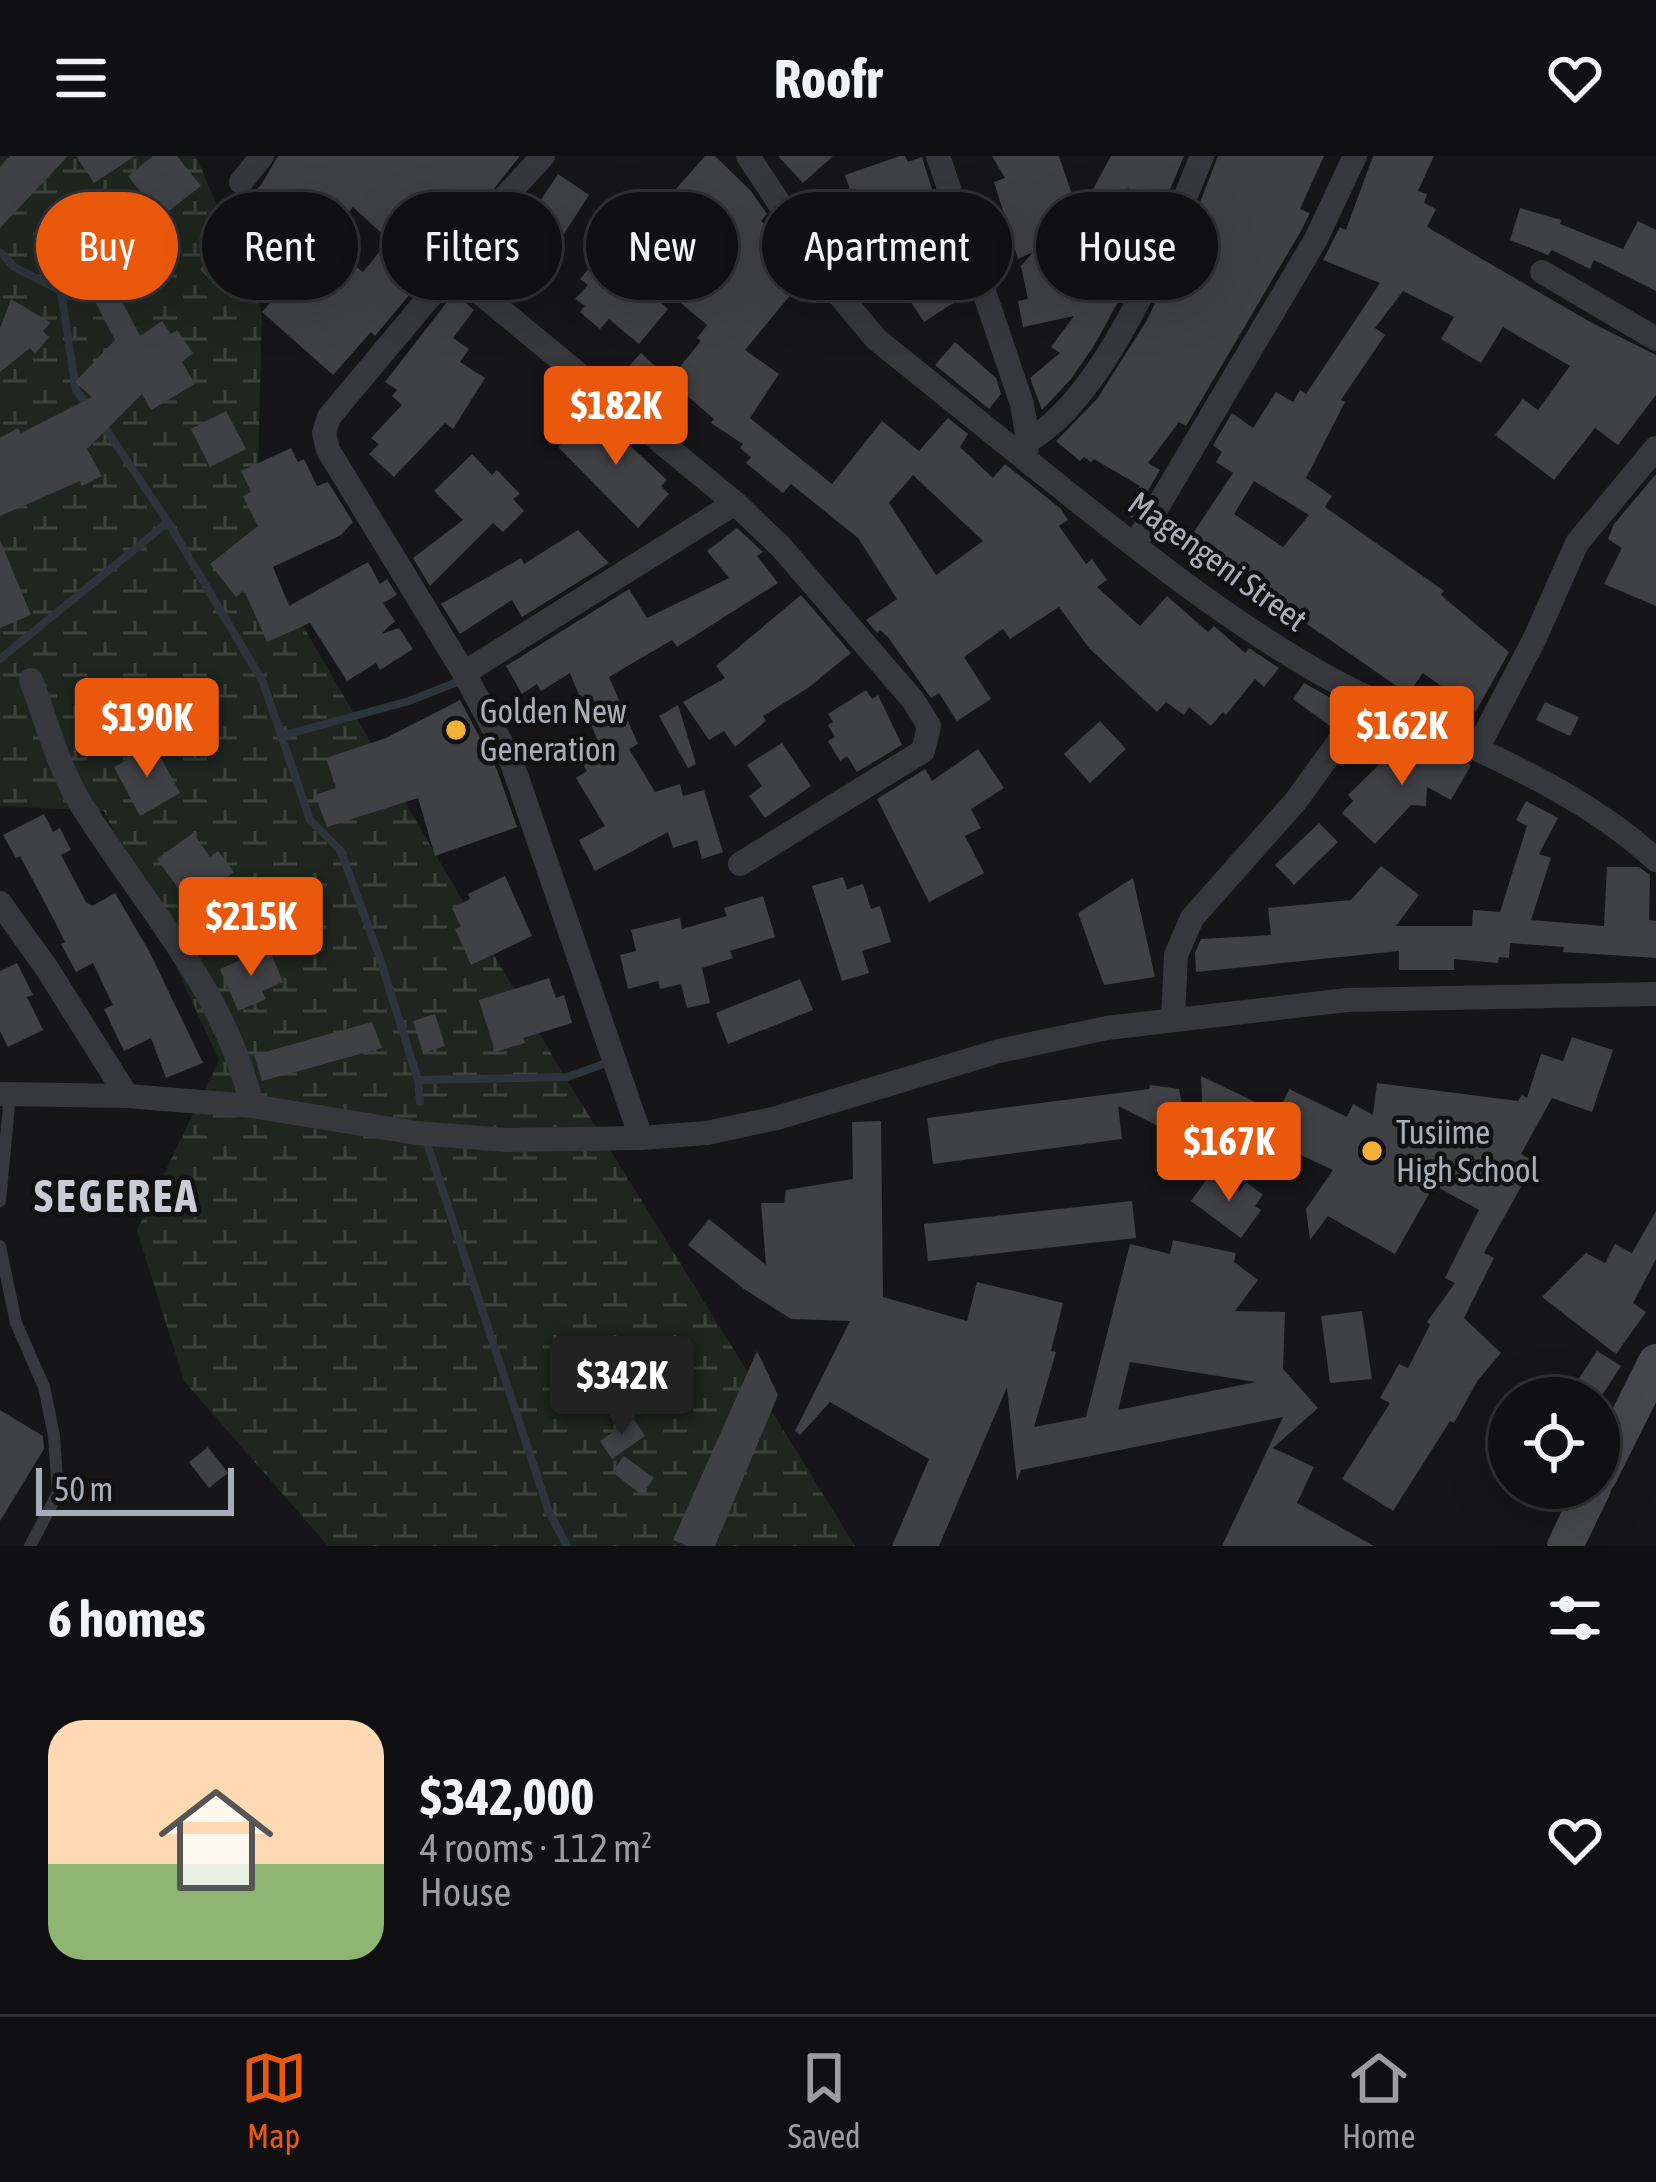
<!DOCTYPE html>
<html lang="en">
<head>
<meta charset="utf-8">
<style>
	:root { --surface:#101012; --page:#1e1e20; --text:#f1f3f6; --muted:#9c9d9f; --line:#303032; --accent:#ea580c }
	body { margin:0; font-family:"Asap Condensed",sans-serif; background:var(--page); color:var(--text); height:100vh; display:flex; flex-direction:column; font-size:45px; white-space:nowrap }
	* { box-sizing:border-box; margin:0 }
	p { font-size:39px; color:var(--muted) }
	.icon { flex:none; width:66px; height:66px; fill:none; stroke:currentColor; stroke-width:2; stroke-linecap:round; stroke-linejoin:round }
	.map { position:relative; height:1390px; overflow:hidden }
	.panel { display:flex; flex-direction:column; background:var(--surface); flex:1 }
	.panel>* { flex:none }
	.hud { position:absolute; left:36px; top:36px; width:1584px; height:108px; display:flex; gap:24px }
	.fabs { position:absolute; left:1488px; top:1221px; display:grid; gap:24px }
	.fabs a { display:grid; place-items:center; width:132px; height:132px; border-radius:50%; background:var(--surface); box-shadow:0 12px 48px #0002,0 0 0 3px var(--line); font-size:60px }
	.scale { position:absolute; left:36px; bottom:30px; width:198px; box-sizing:border-box; padding-left:12px; border:6px solid #a8adb8; border-top:0; font-size:33px; line-height:42px; white-space:nowrap; color:#a8adb8; -webkit-text-stroke:9px #111113; paint-order:stroke }
	.price { position:absolute; translate:-50% -102px; padding:0 27px; border-radius:12px; background:var(--accent); color:#fff; font-size:39px; line-height:78px; filter:drop-shadow(0 3px 6px #0008) }
	.price::after { content:''; position:absolute; left:50%; top:72px; width:36px; height:27px; margin-left:-18px; background:inherit; clip-path:polygon(0 0,100% 0,50% 100%) }
	.price.active { background:#222; color:#fff }
	ul { padding:0; list-style:none }
	li { display:flex; align-items:center; gap:36px; height:300px; padding:0 48px }
	li span { display:grid; place-items:center; flex:none; width:336px; height:240px; border-radius:36px; color:#555 }
	li>.icon { margin-inline-start:auto }
	span .icon { width:144px; height:144px; fill:#fffc; stroke-width:1 }
	li b { font-size:51px }
	h2 { display:flex; justify-content:space-between; align-items:center; height:144px; padding:0 48px; font-size:51px }
	.chip { padding:0 42px; border-radius:54px; background:var(--surface); box-shadow:0 12px 48px #0002,0 0 0 3px var(--line); font-size:42px; line-height:108px }
	.chip.active { background:var(--accent); color:#fff }
	header { display:flex; justify-content:space-between; align-items:center; height:156px; padding:0 48px; background:var(--surface); font-size:54px; font-weight:700 }
	.menu { display:flex; justify-content:space-around; align-items:center; height:168px; border-top:3px solid var(--line); background:var(--surface); font-size:33px; color:var(--muted) }
	.menu a { display:grid; justify-items:center; gap:6px }
	.menu .active { color:var(--accent) }
	.map>svg:first-child { display:block }
	.wetland { fill:url(#wetland-marsh) }
	.lines { fill:none; stroke-linecap:round; stroke-linejoin:round }
	.stream { stroke:#2c353c; stroke-width:8 }
	.building { fill:#404145; fill-rule:evenodd }
	.service { stroke:#37383d; stroke-width:12 }
	.minor { stroke:#37383d; stroke-width:24 }
	.secondary { stroke:#45474d; stroke-width:36 }
	.poi-dot { fill:#f2b134; stroke:#111113; stroke-width:4.5 }
	.labels { text-anchor:middle; dominant-baseline:central; stroke-width:9; stroke-linejoin:round; paint-order:stroke }
	.street-label { font-size:33px; fill:#a8adb8; stroke:#111113 }
	.poi-label { font-size:33px; fill:#a8adb8; stroke:#111113; text-anchor:start }
	.district-label { font-size:45px; font-weight:bold; letter-spacing:3px; fill:#c9ccd4; stroke:#111113 }
</style>
</head>
<body>
<header><svg class="icon" aria-label="menu" viewBox="0 0 24 24"><path d="M4 6h16M4 12h16M4 18h16"/></svg>Roofr<svg class="icon" aria-label="heart" viewBox="0 0 24 24"><path d="M12 20l-8-8c-3-5 5-10 8-4 3-6 11-1 8 4z"/></svg></header>
<div class="map">
<svg width="1656" height="1390" viewBox="0 0 1656 1390">
	<defs>
		<pattern id="wetland-marsh" width="20" height="14" patternUnits="userSpaceOnUse" patternTransform="scale(3)"><rect width="20" height="14" fill="#1e261f"/><path d="M1 5h8M5 5V1M11 12h8M15 12V8" fill="none" stroke="#3c433d"/></pattern>
	</defs>
	<rect width="100%" height="100%" fill="#161618"/>
	<polygon class="wetland" points="0,0 196,0 262,156 256,389 562,916 855,1390 328,1390 184,1225 137,1074 219,904 104,655 0,650"/>
	<g class="lines">
		<g class="stream">
			<polyline points="0,96 14,111 61,135 76,234 90,252"/>
			<polyline points="168,366 263,526 310,664 341,695 379,800 418,924 420,946"/>
			<polyline points="0,503 168,366 103,269"/>
			<polyline points="281,580 409,545 465,523"/>
			<polyline points="418,924 567,921 604,908"/>
			<polyline points="426,984 549,1356 567,1390"/>
		</g>
	</g>
	<g class="building">
		<polygon points="10,0 68,0 0,72 0,11"/>
		<polygon points="76,0 135,0 94,27"/>
		<polygon points="153,0 177,0 201,30 161,61 128,20"/>
		<path d="M 278,0 L 520,0 L 458,78 L 427,53 L 398,88 L 431,113 L 375,180 L 371,176 L 333,219 L 262,156 L 277,139 L 246,108 L 218,133 L 200,113 L 226,89 L 220,84 L 241,63 L 234,56 L 261,29 ZM 353,51 L 389,84 L 363,116 L 325,86 Z"/>
		<path d="M 705,0 L 715,0 L 751,35 L 767,58 L 761,65 L 781,81 L 777,86 L 794,99 L 807,119 L 745,194 L 779,218 L 750,262 L 832,328 L 882,265 L 919,295 L 948,262 L 968,278 L 960,291 L 993,322 L 1005,308 L 1061,353 L 1068,364 L 1059,370 L 1086,408 L 1092,403 L 1107,424 L 1097,431 L 1140,470 L 1167,440 L 1208,476 L 1214,470 L 1245,497 L 1249,492 L 1279,512 L 1264,531 L 1255,523 L 1226,559 L 1223,556 L 1211,570 L 1189,551 L 1184,559 L 1166,546 L 1157,556 L 1089,492 L 1059,451 L 1010,483 L 1003,473 L 964,501 L 991,543 L 957,565 L 939,537 L 931,542 L 888,481 L 880,474 L 877,477 L 866,464 L 897,443 L 858,382 L 791,328 L 783,337 L 746,307 L 751,301 L 740,292 L 743,288 L 711,267 L 714,263 L 669,224 L 701,185 L 697,182 L 707,169 L 662,131 L 687,102 L 646,67 ZM 913,319 L 983,385 L 936,419 L 889,347 Z"/>
		<polygon points="778,0 833,0 803,27"/>
		<polygon points="900,0 905,0 908,6 922,1 932,33 925,35 942,83 919,91 955,146 924,166 883,104 875,107 860,90 868,87 845,19"/>
		<polygon points="992,0 1059,0 1074,44 1074,52 1049,62 1066,138 1096,87 1137,111 1095,188 1071,223 1042,254 1030,222 1060,197 1051,191 1074,160 1023,171 1018,145 1028,143 1021,110 1033,96 1018,103 994,26 1005,22"/>
		<polygon points="1111,0 1184,0 1154,72 1117,53 1129,32 1085,48"/>
		<polygon points="1218,0 1324,0 1300,53 1310,57 1301,75 1186,270 1179,266 1148,307 1160,314 1132,362 1123,355 1140,330 1094,303 1091,306 1084,301 1080,305 1056,285 1097,243 1147,164 1187,80"/>
		<path d="M 1373,0 L 1434,0 L 1418,35 L 1427,38 L 1424,47 L 1436,53 L 1427,71 L 1592,167 L 1656,199 L 1656,239 L 1618,289 L 1595,272 L 1554,324 L 1495,279 L 1523,243 L 1538,254 L 1570,210 L 1503,171 L 1481,207 L 1441,183 L 1454,161 L 1403,135 L 1375,172 L 1385,179 L 1341,244 L 1345,246 L 1306,322 L 1332,340 L 1325,351 L 1444,435 L 1441,439 L 1509,496 L 1476,555 L 1423,517 L 1408,538 L 1294,459 L 1245,414 L 1192,379 L 1233,317 L 1216,306 L 1222,296 L 1213,289 L 1232,257 L 1253,272 L 1276,236 L 1293,246 L 1300,234 L 1306,238 L 1380,127 L 1323,104 L 1340,71 L 1346,74 ZM 1254,325 L 1309,359 L 1283,391 L 1234,358 Z"/>
		<polygon points="558,18 589,39 551,98 519,77"/>
		<polygon points="1520,52 1561,64 1560,68 1623,93 1638,65 1656,74 1656,135 1594,104 1590,113 1552,94 1548,99 1510,84"/>
		<polygon points="601,98 668,153 639,188 609,163 600,173 580,156 585,150 575,143 588,129 580,123"/>
		<polygon points="107,116 140,180 162,165 171,178 177,174 193,197 182,206 195,228 151,254 142,238 87,293 102,320 82,330 80,325 0,360 0,282 18,272 21,277 92,241 75,226 115,184 86,128"/>
		<polygon points="454,137 474,154 453,182 469,193 460,206 485,222 453,273 445,267 394,321 369,298 379,288 371,282 402,249 392,240 397,234 385,226"/>
		<polygon points="11,143 51,167 43,175 49,181 35,198 30,192 0,216 0,172"/>
		<polygon points="955,186 996,222 1001,238 989,253 935,209"/>
		<polygon points="641,197 667,221 642,249 622,232 627,227 620,220"/>
		<polygon points="226,255 246,293 210,311 191,273"/>
		<polygon points="597,255 628,280 624,284 667,324 661,330 669,338 638,372 558,291"/>
		<polygon points="291,292 298,306 304,303 317,330 328,326 353,366 341,379 273,411 289,450 368,406 380,428 387,423 397,439 383,447 395,465 381,478 399,472 413,493 380,514 376,507 347,525 310,467 267,486 244,434 236,441 210,408 258,370 243,340 251,336 241,315"/>
		<polygon points="472,298 492,319 497,314 520,338 513,343 524,355 503,376 493,367 430,430 413,402 463,364 434,335"/>
		<polygon points="1656,318 1656,450 1604,428 1622,392 1608,383 1614,368"/>
		<polygon points="737,372 763,396 757,400 778,427 677,491 672,484 609,521 638,588 629,593 655,636 680,628 683,640 704,634 723,696 702,703 697,684 673,692 668,676 595,715 579,684 605,670 576,622 587,615 578,600 599,588 570,517 541,535 537,528 522,538 506,510 629,433 647,462 729,422 707,395"/>
		<polygon points="578,374 609,407 522,461 512,444 460,478 441,448 521,402 524,408"/>
		<polygon points="0,384 31,459 0,472"/>
		<polygon points="801,439 851,497 808,532 763,560 766,565 735,591 724,575 709,584 683,546 725,522 716,510"/>
		<polygon points="1304,527 1345,550 1330,570 1293,543"/>
		<polygon points="866,534 872,543 878,539 902,589 857,616 847,600 840,605 828,585 835,581 828,569 833,566 828,558"/>
		<polygon points="460,544 497,614 517,671 435,700 418,642 327,671 315,639 336,632 326,602 386,582"/>
		<polygon points="1545,546 1579,561 1570,580 1536,564"/>
		<polygon points="678,549 696,608 688,612 659,560"/>
		<polygon points="1100,565 1126,593 1090,627 1064,598"/>
		<polygon points="782,587 811,630 765,662 749,640 762,630 747,609"/>
		<polygon points="1425,587 1471,609 1451,644 1427,631 1426,650 1411,649 1375,688 1342,657 1353,645 1348,639 1397,591 1411,609"/>
		<polygon points="154,589 180,637 140,660 114,611"/>
		<polygon points="978,593 1004,632 971,653 981,672 965,680 984,717 929,746 877,643 925,613 932,625"/>
		<polygon points="1526,645 1558,662 1539,698 1551,702 1531,764 1604,770 1607,711 1639,711 1650,719 1649,764 1656,765 1656,802 1563,796 1564,791 1510,787 1509,802 1499,801 1498,807 1454,803 1454,814 1399,814 1399,795 1196,816 1195,797 1201,783 1271,779 1268,752 1351,744 1381,710 1419,739 1396,770 1472,770 1473,754 1500,756 1527,670 1516,664"/>
		<polygon points="44,658 53,676 60,672 71,694 61,699 86,746 92,750 115,737 149,795 203,907 166,922 151,882 124,895 104,853 113,849 93,807 76,816 61,788 65,786 54,764 20,700 16,702 3,679"/>
		<polygon points="1319,667 1338,686 1294,729 1275,709"/>
		<polygon points="193,677 210,701 218,695 234,716 224,723 235,738 212,754 209,749 197,758 157,703"/>
		<polygon points="505,720 532,780 471,809 455,773 461,771 452,752 470,743 468,738"/>
		<polygon points="843,721 847,733 863,728 871,753 880,750 891,786 862,795 869,817 842,825 812,730"/>
		<polygon points="1133,722 1155,821 1104,829 1078,757"/>
		<polygon points="763,740 775,781 730,795 733,802 702,812 710,847 687,852 681,828 660,833 658,825 628,833 620,799 636,795 631,774 680,762 682,773 727,760 724,752"/>
		<polygon points="269,792 283,826 262,835 266,843 238,855 220,813"/>
		<polygon points="17,807 33,839 27,841 43,874 8,891 0,875 0,815"/>
		<polygon points="549,822 556,842 564,839 572,867 523,882 525,887 495,896 479,844"/>
		<polygon points="800,823 813,854 728,888 716,857"/>
		<polygon points="435,858 445,890 423,897 413,865"/>
		<polygon points="372,866 382,892 262,925 254,899"/>
		<polygon points="1572,881 1613,894 1592,956 1552,942 1521,998 1535,1006 1484,1097 1494,1102 1464,1162 1501,1197 1478,1224 1454,1267 1450,1265 1393,1355 1342,1323 1390,1247 1380,1242 1399,1208 1408,1212 1430,1169 1427,1166 1455,1127 1445,1122 1479,1054 1434,1029 1395,1098 1328,1060 1310,1084 1306,1053 1333,1014 1232,967 1216,999 1118,950 1122,983 933,1008 927,962 1149,933 1150,929 1179,933 1186,968 1203,966 1201,920 1278,957 1289,933 1347,961 1353,948 1373,959 1377,927 1518,945 1522,939 1527,942 1541,898 1563,905"/>
		<path d="M 881,965 L 883,1141 L 967,1165 L 977,1126 L 1063,1147 L 1051,1195 L 1056,1196 L 1034,1271 L 1086,1261 L 1130,1088 L 1170,1098 L 1173,1084 L 1236,1097 L 1234,1106 L 1258,1124 L 1235,1155 L 1285,1156 L 1283,1213 L 1318,1252 L 1273,1292 L 1314,1311 L 1297,1347 L 1374,1390 L 1222,1390 L 1283,1261 L 1021,1314 L 1017,1325 L 1007,1231 L 939,1390 L 892,1390 L 929,1303 L 830,1246 L 800,1279 L 795,1275 L 850,1165 L 791,1163 L 744,1133 L 688,1089 L 709,1063 L 766,1109 L 761,1047 L 784,1047 L 786,1034 L 853,1023 L 852,966 ZM 1130,1206 L 1256,1226 L 1118,1254 Z"/>
		<polygon points="1212,1016 1239,1036 1246,1026 1263,1039 1255,1050 1261,1054 1241,1082 1191,1045"/>
		<polygon points="1132,1045 1136,1082 928,1105 924,1068"/>
		<polygon points="1656,1055 1656,1103 1633,1147 1646,1156 1616,1198 1542,1141 1586,1097 1605,1107 1615,1088 1632,1097"/>
		<polygon points="1362,1155 1372,1223 1330,1227 1321,1160"/>
		<polygon points="757,1195 778,1239 715,1390 687,1390 673,1384"/>
		<polygon points="1597,1195 1621,1210 1599,1244 1586,1242 1572,1233"/>
		<polygon points="0,1254 43,1280 44,1293 0,1365"/>
		<polygon points="633,1262 645,1280 612,1303 600,1285"/>
		<polygon points="208,1291 228,1317 209,1332 189,1306"/>
		<polygon points="624,1300 654,1322 642,1339 612,1316"/>
	</g>
	<g class="lines">
		<g class="service">
			<polyline points="0,1045 10,939"/>
			<polyline points="0,1090 16,1167 44,1231 54,1280 58,1337 30,1390"/>
		</g>
		<g class="minor">
			<polyline points="543,0 504,42 452,114 329,261 324,277 328,294 464,517 512,607 641,982"/>
			<polyline points="748,0 841,141 876,183 1025,303"/>
			<path d="M 938,0 L 1022,248 L 1028,285 L 1025,303 C 1123,381 1220,461 1329,522 C 1437,581 1564,619 1656,704"/>
			<polyline points="241,26 262,0"/>
			<polyline points="452,114 735,347 781,391 913,544 929,570 923,595 740,708"/>
			<polyline points="1542,116 1656,183"/>
			<path d="M 1028,285 C 1107,240 1169,82 1202,0"/>
			<polyline points="1136,387 1316,83 1355,0"/>
			<polyline points="464,517 735,347"/>
			<path d="M 31,524 C 46,564 58,609 79,645 C 141,746 225,832 252,950"/>
			<polyline points="1477,593 1535,482 1577,387 1656,292"/>
			<polyline points="0,747 46,811 127,940"/>
			<polyline points="1173,863 1176,799 1192,762 1295,646 1370,543"/>
			<polyline points="0,938 127,940 252,950 417,977 506,984 641,982 707,977 777,962 999,895 1107,872 1347,844 1656,838"/>
		</g>
		<g class="secondary">
			<polyline points="1599,1320 1656,1206"/>
			<polyline points="1565,1390 1593,1332"/>
		</g>
	</g>
	<g class="poi-dot">
		<circle cx="456" cy="574" r="12"/>
		<circle cx="1372" cy="995" r="12"/>
	</g>
	<g class="labels">
		<g class="street-label">
			<text transform="translate(1218 405) rotate(36)">Magengeni Street</text>
		</g>
		<g class="poi-label">
			<text x="480" y="555">Golden New<tspan x="480" dy="38">Generation</tspan></text>
			<text x="1396" y="976">Tusiime<tspan x="1396" dy="38">High School</tspan></text>
		</g>
		<g class="district-label">
			<text x="117" y="1040">SEGEREA</text>
		</g>
	</g>
</svg>
<div class="fabs">
<a><svg class="icon" aria-label="locate" viewBox="0 0 24 24"><circle cx="12" cy="12" r="6"/><path d="M12 2v4M12 18v4M2 12h4M18 12h4"/></svg></a>
</div>
<div class="scale">50 m</div>
<b class="price" style="left:616px;top:312px">$182K</b>
<b class="price" style="left:147px;top:624px">$190K</b>
<b class="price" style="left:1402px;top:632px">$162K</b>
<b class="price" style="left:251px;top:823px">$215K</b>
<b class="price" style="left:1229px;top:1048px">$167K</b>
<b class="price active" style="left:622px;top:1282px">$342K</b>
<div class="hud">
<a class="chip active">Buy</a>
<a class="chip">Rent</a>
<a class="chip">Filters</a>
<a class="chip">New</a>
<a class="chip">Apartment</a>
<a class="chip">House</a>
</div>
</div>
<section class="panel">
<h2>6 homes<svg class="icon" aria-label="filters" viewBox="0 0 24 24"><path d="M4 7h16M4 17h16"/><circle cx="9" cy="7" r="2"/><circle cx="15" cy="17" r="2"/></svg></h2>
<ul>
<li><span style="background:linear-gradient(#ffd9b3 60%,#8fb573 0)"><svg class="icon" aria-label="home" viewBox="0 0 24 24"><path d="M3 11l9-7 9 7M6 9v11h12V9"/></svg></span><div><b>$342,000</b><p>4 rooms · 112 m²</p><p>House</p></div><svg class="icon" aria-label="heart" viewBox="0 0 24 24"><path d="M12 20l-8-8c-3-5 5-10 8-4 3-6 11-1 8 4z"/></svg></li>
</ul>
</section>
<nav class="menu">
<a class="active"><svg class="icon" aria-label="map" viewBox="0 0 24 24"><path d="M3 6l6-2 6 2 6-2v14l-6 2-6-2-6 2zM9 4v14M15 6v14"/></svg>Map</a>
<a><svg class="icon" aria-label="saved" viewBox="0 0 24 24"><path d="M7 4h10v16l-5-4-5 4z"/></svg>Saved</a>
<a><svg class="icon" aria-label="home" viewBox="0 0 24 24"><path d="M3 11l9-7 9 7M6 9v11h12V9"/></svg>Home</a>
</nav>
</body>
</html>
